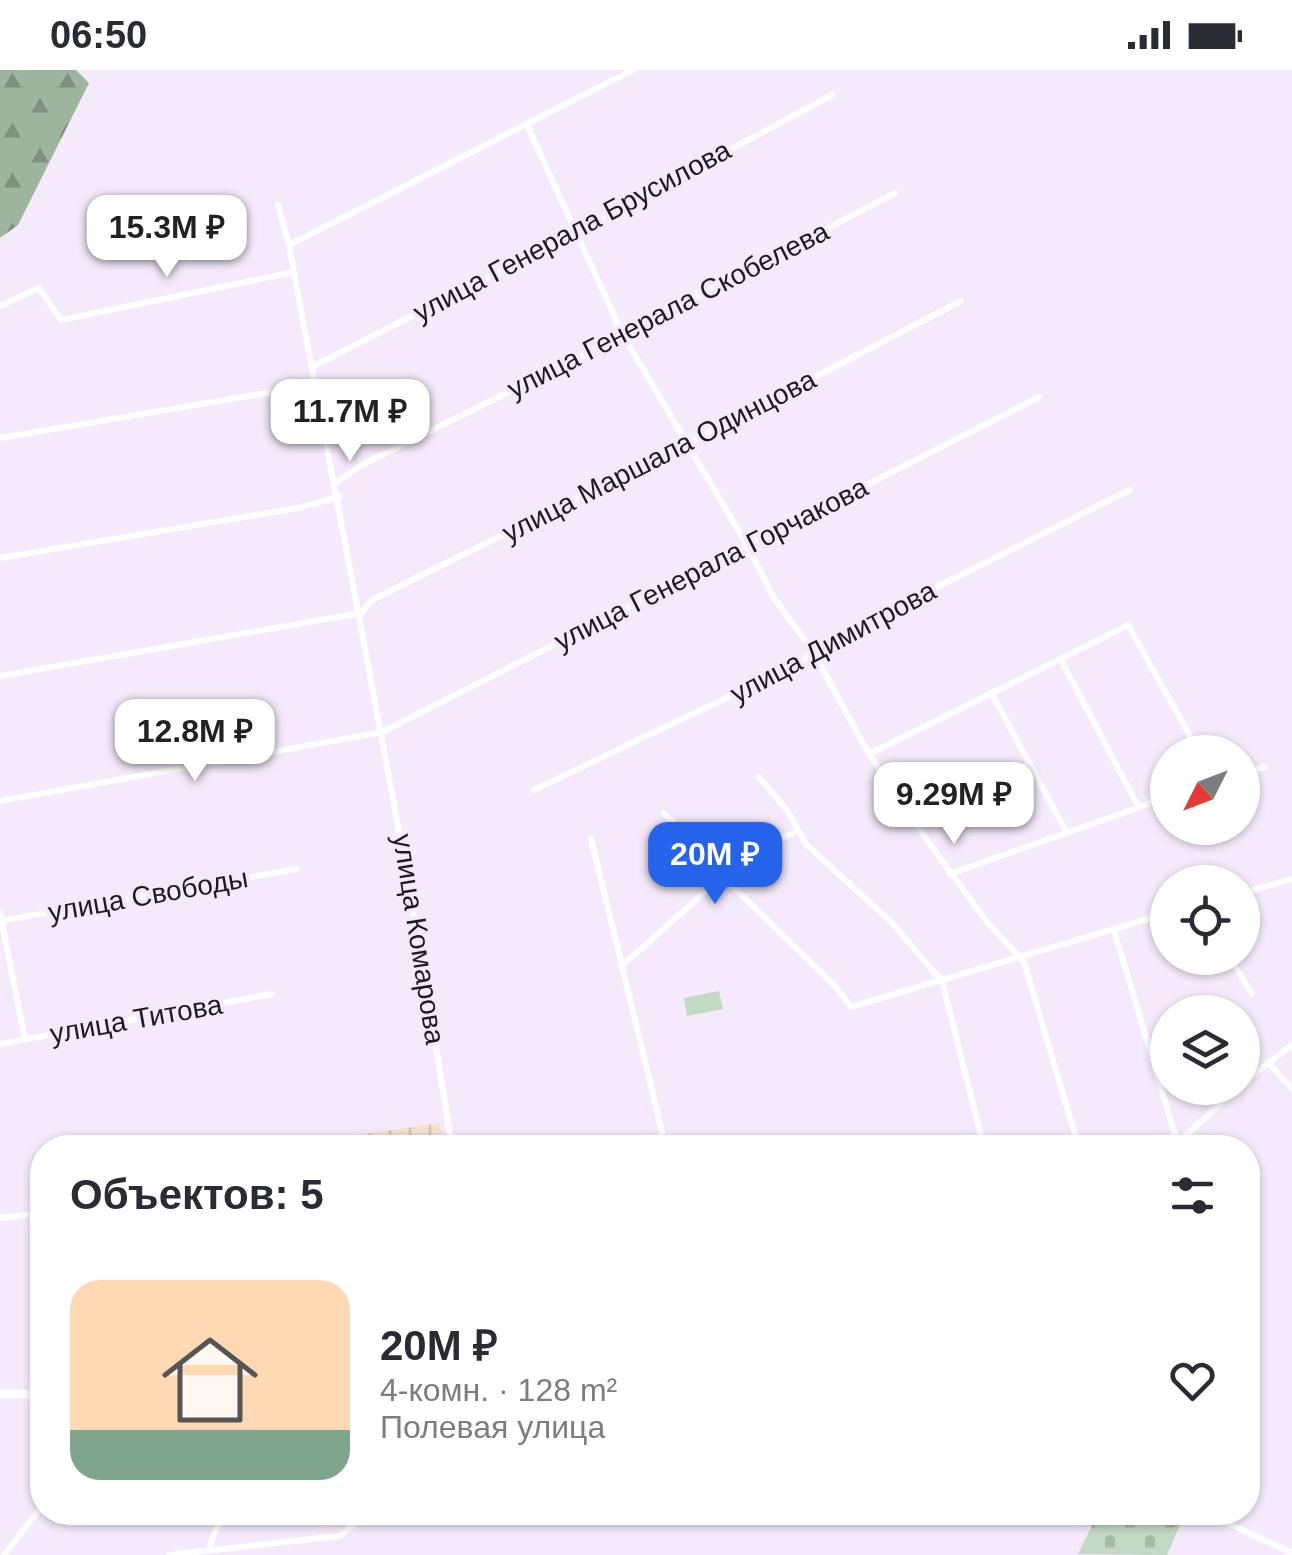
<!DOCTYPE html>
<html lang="ru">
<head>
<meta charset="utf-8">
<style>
	:root { --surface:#fff; --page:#f7f7f7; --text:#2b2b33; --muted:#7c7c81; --accent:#2563eb }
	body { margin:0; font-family:Arial,sans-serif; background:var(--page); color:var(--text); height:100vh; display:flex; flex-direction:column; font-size:38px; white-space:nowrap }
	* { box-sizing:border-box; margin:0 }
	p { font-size:32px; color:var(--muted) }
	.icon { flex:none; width:55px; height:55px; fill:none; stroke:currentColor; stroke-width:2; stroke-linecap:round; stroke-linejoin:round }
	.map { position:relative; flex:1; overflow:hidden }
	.sheet { position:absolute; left:30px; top:1065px; width:1230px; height:390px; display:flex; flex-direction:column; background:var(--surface); border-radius:40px; box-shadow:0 2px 8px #0004 }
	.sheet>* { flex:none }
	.needle { width:65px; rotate:228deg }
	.tools { position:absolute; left:1150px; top:665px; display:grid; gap:20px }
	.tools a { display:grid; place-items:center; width:110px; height:110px; border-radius:50%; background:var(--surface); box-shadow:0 2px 8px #0004; font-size:50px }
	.price { position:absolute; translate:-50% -85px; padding:0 22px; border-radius:20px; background:#fff; color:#222; font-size:32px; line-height:65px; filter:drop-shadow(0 2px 5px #0008) }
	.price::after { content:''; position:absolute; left:50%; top:60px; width:30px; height:22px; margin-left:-15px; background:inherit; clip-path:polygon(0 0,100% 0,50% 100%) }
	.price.active { background:var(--accent); color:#fff }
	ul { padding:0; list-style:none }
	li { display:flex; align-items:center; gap:30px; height:250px; padding:0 40px }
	li span { display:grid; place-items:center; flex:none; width:280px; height:200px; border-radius:30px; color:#555 }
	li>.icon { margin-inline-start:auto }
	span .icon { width:120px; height:120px; fill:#fffc; stroke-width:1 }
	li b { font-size:42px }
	h2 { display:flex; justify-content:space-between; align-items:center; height:120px; padding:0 40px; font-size:42px }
	.status { display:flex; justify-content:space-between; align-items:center; height:70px; padding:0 50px; background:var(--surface); direction:ltr }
	.status svg { height:28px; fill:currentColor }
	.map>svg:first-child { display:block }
	.industrial { fill:url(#industrial-grid) }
	.forest { fill:url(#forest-firs) }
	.cemetery { fill:url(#cemetery-stones) }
	.green { fill:#c2d9c4 }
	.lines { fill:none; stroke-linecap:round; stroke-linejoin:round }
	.street { stroke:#fff; stroke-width:6 }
	.secondary { stroke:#fff; stroke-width:9 }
	.labels { text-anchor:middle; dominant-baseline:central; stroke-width:8; stroke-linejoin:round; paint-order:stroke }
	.street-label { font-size:28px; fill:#1f1923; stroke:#f5eafb }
</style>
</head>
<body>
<div class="status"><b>06:50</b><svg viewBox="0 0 49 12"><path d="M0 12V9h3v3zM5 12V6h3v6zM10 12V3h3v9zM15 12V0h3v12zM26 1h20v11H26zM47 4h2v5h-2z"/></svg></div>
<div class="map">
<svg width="1292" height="1485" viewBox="0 0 1292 1485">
	<defs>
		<pattern id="industrial-grid" width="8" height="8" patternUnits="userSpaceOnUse" patternTransform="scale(2.5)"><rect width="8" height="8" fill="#f5e1d2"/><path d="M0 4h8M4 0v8" fill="none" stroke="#d2c0b4"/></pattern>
		<pattern id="forest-firs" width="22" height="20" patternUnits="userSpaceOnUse" patternTransform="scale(2.5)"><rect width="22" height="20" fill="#9db59f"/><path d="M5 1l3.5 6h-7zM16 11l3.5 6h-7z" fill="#7f9281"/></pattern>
		<pattern id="cemetery-stones" width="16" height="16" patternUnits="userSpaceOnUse" patternTransform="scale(2.5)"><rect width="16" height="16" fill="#c2d9c4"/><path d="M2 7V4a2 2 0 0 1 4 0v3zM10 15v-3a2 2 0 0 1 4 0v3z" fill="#a6baa8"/></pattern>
	</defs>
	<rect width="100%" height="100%" fill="#f5eafb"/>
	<polygon class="industrial" points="440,1053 443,1077 346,1077 344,1067"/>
	<polygon class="forest" points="0,0 76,0 89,13 18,155 0,168"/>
	<polygon class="cemetery" points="1098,1443 1098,1442 1185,1443 1167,1485 1078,1484"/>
	<polygon class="green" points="719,921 723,939 687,946 684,928"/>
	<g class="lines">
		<g class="street">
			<polyline points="527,55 623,265 747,475 774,528 812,580 869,684 929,773 987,852 1024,892 1079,1078"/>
			<path d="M 278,135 L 289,175 C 344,476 406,775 452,1078"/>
			<polyline points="289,175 633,0"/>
			<polyline points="0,236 39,218 61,250 294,202"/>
			<polyline points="312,297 575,163 832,25"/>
			<polyline points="0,368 314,315"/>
			<polyline points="337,412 360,396 623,265 895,123"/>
			<polyline points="0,488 298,438 339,427"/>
			<polyline points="1061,590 1138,736"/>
			<polyline points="0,606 361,543 372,530 688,373 961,231"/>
			<polyline points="992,624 1067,763"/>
			<polyline points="869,684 1128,555 1199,682"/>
			<polyline points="1242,704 1265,697"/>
			<polyline points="759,707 787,740 806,774 891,852 942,911 984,1078"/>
			<polyline points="534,720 803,591 812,580 1130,420"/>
			<polyline points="0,731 383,662 1039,327"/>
			<polyline points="664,743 722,806 836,917 851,937 1168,843"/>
			<polyline points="910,745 1030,694"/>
			<polyline points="591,768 666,1078"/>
			<polyline points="950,804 1168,727"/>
			<polyline points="1242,823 1292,809"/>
			<polyline points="0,843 25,969"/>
			<polyline points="0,851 297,799"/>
			<polyline points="1114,860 1179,1078"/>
			<polyline points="1230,888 1252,924"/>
			<polyline points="623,895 754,778 797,762"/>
			<polyline points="0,974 272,924"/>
			<polyline points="1268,992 1292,1019"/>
			<polyline points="1242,1013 1292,975"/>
			<polyline points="1178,1073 1237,1018"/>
			<polyline points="0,1148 42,1143"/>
			<polyline points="1248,1229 1250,1230"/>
			<polyline points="401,1442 457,1452 495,1442"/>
			<polyline points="1204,1442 1292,1483"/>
			<polyline points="209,1478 223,1442"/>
			<polyline points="4,1485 42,1436"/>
			<polyline points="169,1485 340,1466 361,1448 383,1442"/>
		</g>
		<polyline class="secondary" points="0,1324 42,1324"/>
	</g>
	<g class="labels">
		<g class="street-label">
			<text transform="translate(572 161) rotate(-28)">улица Генерала Брусилова</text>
			<text transform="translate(668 240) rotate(-27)">улица Генерала Скобелева</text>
			<text transform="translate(659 386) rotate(-27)">улица Маршала Одинцова</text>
			<text transform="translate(711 494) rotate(-27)">улица Генерала Горчакова</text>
			<text transform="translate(833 572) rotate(-28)">улица Димитрова</text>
			<text transform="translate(148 825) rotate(-10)">улица Свободы</text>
			<text transform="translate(419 869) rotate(81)">улица Комарова</text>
			<text transform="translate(136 949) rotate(-10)">улица Титова</text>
		</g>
	</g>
</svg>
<div class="tools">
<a><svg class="needle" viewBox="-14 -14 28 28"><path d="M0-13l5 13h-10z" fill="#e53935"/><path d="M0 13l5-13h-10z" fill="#7c7c81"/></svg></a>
<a><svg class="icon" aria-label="locate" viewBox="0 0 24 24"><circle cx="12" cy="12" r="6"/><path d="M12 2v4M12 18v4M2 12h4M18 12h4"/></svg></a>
<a><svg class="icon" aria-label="layers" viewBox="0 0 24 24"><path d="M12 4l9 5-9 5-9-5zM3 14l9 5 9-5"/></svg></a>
</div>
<b class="price" style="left:167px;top:210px">15.3M ₽</b>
<b class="price" style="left:350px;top:394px">11.7M ₽</b>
<b class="price" style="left:195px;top:714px">12.8M ₽</b>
<b class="price" style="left:954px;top:777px">9.29M ₽</b>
<b class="price active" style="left:715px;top:837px">20M ₽</b>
<section class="sheet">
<h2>Объектов: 5<svg class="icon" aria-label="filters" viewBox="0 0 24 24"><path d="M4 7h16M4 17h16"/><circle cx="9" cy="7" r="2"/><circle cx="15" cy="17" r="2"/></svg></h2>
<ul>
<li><span style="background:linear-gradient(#ffd9b3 75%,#7fa58c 0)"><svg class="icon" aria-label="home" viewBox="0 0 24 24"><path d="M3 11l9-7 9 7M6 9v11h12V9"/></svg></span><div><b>20M ₽</b><p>4-комн. · 128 m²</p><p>Полевая улица</p></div><svg class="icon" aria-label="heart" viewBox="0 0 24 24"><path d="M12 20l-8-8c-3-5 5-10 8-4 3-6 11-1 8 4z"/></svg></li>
</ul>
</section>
</div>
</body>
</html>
